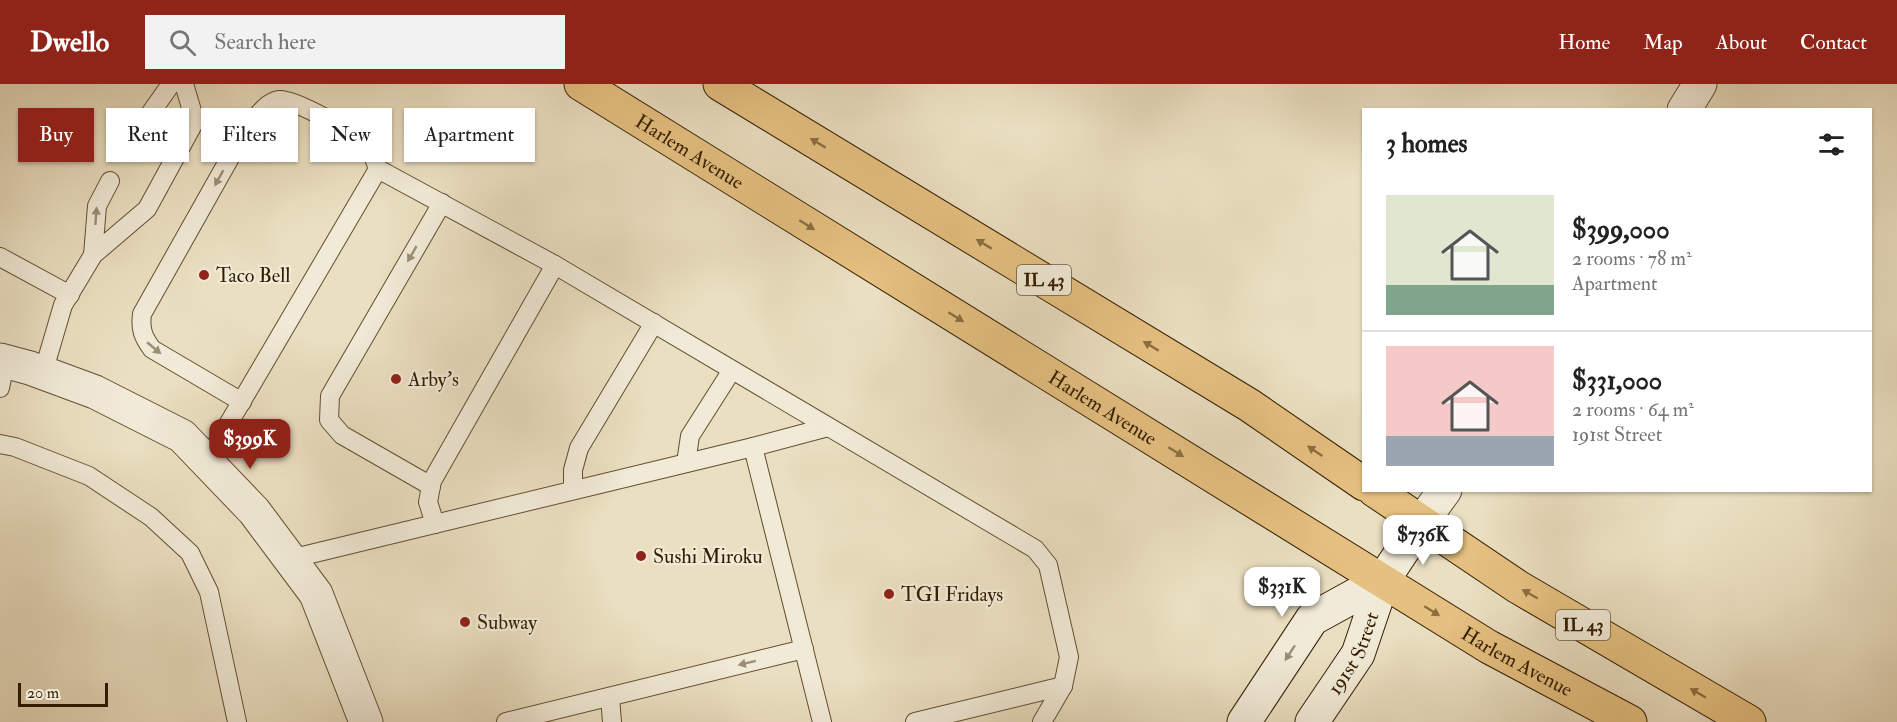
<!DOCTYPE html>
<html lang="en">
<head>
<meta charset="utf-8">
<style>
	:root { --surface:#fff; --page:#f2f2f2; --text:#222; --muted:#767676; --line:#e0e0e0; --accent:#8f2418 }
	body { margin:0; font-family:"IM FELL Double Pica",serif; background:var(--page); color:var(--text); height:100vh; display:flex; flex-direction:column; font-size:22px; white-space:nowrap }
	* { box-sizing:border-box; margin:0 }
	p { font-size:20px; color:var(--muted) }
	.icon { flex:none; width:33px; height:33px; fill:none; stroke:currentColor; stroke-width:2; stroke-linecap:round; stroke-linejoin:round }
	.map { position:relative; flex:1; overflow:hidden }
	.details { position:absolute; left:1362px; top:24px; width:510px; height:384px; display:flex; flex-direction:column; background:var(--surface); border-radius:0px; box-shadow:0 2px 4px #0004 }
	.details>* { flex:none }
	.guide { position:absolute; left:18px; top:24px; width:570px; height:54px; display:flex; gap:12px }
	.scale { position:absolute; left:18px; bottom:15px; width:90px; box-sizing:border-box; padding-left:6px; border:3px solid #331d00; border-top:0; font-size:16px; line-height:21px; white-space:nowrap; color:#331d00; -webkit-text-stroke:4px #f1ead7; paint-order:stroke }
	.price { position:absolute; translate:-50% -51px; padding:0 14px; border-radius:12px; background:#fff; color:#222; font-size:20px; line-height:39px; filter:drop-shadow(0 2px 3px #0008) }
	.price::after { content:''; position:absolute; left:50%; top:36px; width:18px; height:14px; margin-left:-9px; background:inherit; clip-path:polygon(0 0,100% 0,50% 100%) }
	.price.selected { background:var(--accent); color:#fff }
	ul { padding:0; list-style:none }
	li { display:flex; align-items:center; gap:18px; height:150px; padding:0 24px }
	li+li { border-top:2px solid var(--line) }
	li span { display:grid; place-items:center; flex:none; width:168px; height:120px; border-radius:0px; color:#555 }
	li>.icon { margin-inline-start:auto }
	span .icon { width:72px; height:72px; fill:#fffc; stroke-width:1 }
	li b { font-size:26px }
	h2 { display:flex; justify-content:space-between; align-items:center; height:72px; padding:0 24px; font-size:26px }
	.tag { padding:0 21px; border-radius:0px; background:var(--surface); box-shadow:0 2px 4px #0004; font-size:21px; line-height:54px }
	.tag.selected { background:var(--accent); color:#fff }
	header { display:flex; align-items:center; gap:36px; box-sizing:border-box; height:84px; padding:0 30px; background:var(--accent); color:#fff }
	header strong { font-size:28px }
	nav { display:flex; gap:33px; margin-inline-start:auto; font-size:21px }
	.search { width:420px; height:54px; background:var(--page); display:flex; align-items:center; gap:15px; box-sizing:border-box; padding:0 21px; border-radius:0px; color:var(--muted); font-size:22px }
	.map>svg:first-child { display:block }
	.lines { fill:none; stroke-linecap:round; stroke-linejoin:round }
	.service-casing { stroke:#614e30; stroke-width:20 }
	.minor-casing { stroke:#614e30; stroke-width:35 }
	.tertiary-casing { stroke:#614e30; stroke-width:35 }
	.secondary-casing { stroke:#331d00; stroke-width:35 }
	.primary-casing { stroke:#331d00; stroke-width:35 }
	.service { stroke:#f1ead7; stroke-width:18 }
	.minor { stroke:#f1ead7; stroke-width:33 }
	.tertiary { stroke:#f1ead7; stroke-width:33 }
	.secondary { stroke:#f1ead7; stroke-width:33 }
	.primary { stroke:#e5c080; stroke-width:33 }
	.oneway { fill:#8c6e40 }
	.oneway2 { fill:#9c8e76 }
	.poi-dot { fill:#8f2418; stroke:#f1ead7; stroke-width:2 }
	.labels { text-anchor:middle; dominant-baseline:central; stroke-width:4.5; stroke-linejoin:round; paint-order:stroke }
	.shield { fill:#f1ead7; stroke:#6c5a40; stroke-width:1.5 }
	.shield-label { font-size:18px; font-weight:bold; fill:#331d00 }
	.street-label { font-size:20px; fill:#331d00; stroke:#f1ead7 }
	.poi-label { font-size:20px; fill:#331d00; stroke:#f1ead7; text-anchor:start }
</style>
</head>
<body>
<header>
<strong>Dwello</strong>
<div class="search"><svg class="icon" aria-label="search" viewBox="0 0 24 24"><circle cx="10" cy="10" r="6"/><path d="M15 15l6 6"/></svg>Search here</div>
<nav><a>Home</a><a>Map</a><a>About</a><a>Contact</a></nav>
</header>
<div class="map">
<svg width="1897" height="638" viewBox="0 0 1897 638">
	<rect width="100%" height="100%" fill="#eadfc1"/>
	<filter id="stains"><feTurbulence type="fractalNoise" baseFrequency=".00333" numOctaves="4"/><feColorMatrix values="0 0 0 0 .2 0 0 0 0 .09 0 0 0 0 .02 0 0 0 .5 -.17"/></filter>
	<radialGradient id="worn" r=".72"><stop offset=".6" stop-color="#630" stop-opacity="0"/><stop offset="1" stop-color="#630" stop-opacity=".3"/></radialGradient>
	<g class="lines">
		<defs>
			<g id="service">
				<polyline points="140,44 171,0"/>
				<polyline points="93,171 97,122 110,97"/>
				<polyline points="0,173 70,211"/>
				<polyline points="43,289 63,221 93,171 147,125 195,37 184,0"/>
				<polyline points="0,304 5,278"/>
				<path d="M 242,318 L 152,265 C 143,253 140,245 142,230 L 245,47 C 254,37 265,18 279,16 C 294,14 354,49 366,60 C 372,66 375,77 378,85 L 555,181"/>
				<polyline points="0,360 15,363 89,392 151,433 190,469 209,508 237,638"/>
				<polyline points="753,363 828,343"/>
				<polyline points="206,378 378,85"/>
				<polyline points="686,379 690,352 732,286"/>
				<polyline points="431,402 342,351 329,336 330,312 442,119"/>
				<polyline points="573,406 573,386 579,364 654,239"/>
				<polyline points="435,440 428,418 432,397 555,181 1035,465 1048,481 1069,573 1063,602 1042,638"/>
				<polyline points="290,475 753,363 822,638"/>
				<polyline points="610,613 612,638"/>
				<polyline points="506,638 804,565"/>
				<polyline points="915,638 1063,602"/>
			</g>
			<polyline id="minor" points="0,276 30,284 95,308 182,352 254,427 316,510 366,638"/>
			<g id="tertiary">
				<polyline points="1684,26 1700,0"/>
				<polyline points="1421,439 1445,406"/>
			</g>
			<g id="secondary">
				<polyline points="1244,638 1312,535 1383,496"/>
				<path id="s1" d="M 1312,638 L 1358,570 L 1383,496 L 1421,439"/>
			</g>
			<g id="primary">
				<path id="s2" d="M 581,0 L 1489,563 L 1630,638"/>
				<polyline points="720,0 1249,321 1364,400"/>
				<polyline points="1374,406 1518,503 1749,638"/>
			</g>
		</defs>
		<use href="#service" class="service-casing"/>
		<use href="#minor" class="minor-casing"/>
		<use href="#tertiary" class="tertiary-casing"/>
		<use href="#secondary" class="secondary-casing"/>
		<use href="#primary" class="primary-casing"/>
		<use href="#service" class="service"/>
		<use href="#minor" class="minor"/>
		<use href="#tertiary" class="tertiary"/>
		<use href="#secondary" class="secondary"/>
		<use href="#primary" class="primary"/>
	</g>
	<defs><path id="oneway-solid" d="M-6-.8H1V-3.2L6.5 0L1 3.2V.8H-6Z" transform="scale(1.5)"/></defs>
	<g class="oneway">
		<use href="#oneway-solid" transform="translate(818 59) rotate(-149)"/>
		<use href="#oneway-solid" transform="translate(807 141) rotate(32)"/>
		<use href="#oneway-solid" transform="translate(984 160) rotate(-149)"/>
		<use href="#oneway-solid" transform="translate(956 233) rotate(32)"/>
		<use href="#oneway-solid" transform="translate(1151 262) rotate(-149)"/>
		<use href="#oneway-solid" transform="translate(1315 367) rotate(-146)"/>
		<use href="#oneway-solid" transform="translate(1176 368) rotate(32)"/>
		<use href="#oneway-solid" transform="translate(1530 510) rotate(-150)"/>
		<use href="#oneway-solid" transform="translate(1432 527) rotate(32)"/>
		<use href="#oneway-solid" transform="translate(1698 609) rotate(-150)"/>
	</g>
	<g class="oneway2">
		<use href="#oneway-solid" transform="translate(219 94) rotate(119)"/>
		<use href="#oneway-solid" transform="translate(96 132) rotate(-86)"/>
		<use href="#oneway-solid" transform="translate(412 170) rotate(120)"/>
		<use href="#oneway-solid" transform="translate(154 264) rotate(40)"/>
		<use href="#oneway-solid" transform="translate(1290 569) rotate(123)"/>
		<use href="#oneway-solid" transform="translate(747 579) rotate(166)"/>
	</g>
	<g class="poi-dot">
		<circle cx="204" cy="191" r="6"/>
		<circle cx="396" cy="295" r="6"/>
		<circle cx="641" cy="472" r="6"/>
		<circle cx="889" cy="510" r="6"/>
		<circle cx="465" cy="538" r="6"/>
	</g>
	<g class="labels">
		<g class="shield">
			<rect x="1017" y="181" width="54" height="30" rx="4.5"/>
			<rect x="1556" y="526" width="54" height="30" rx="4.5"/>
		</g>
		<g class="shield-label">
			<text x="1044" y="196">IL 43</text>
			<text x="1583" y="541">IL 43</text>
		</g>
		<g class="street-label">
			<text stroke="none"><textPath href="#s2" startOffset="128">Harlem Avenue</textPath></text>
			<text stroke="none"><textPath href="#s2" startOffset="614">Harlem Avenue</textPath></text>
			<text stroke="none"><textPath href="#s1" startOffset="81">191st Street</textPath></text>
			<text stroke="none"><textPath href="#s2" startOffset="1100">Harlem Avenue</textPath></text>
		</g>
		<g class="poi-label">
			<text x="216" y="191">Taco Bell</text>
			<text x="408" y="295">Arby's</text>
			<text x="653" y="472">Sushi Miroku</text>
			<text x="901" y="510">TGI Fridays</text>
			<text x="477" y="538">Subway</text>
		</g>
	</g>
	<rect width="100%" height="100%" filter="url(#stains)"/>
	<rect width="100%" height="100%" fill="url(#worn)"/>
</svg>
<div class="scale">20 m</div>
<b class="price selected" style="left:250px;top:386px">$399K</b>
<b class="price" style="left:1423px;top:482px">$736K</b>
<b class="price" style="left:1282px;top:534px">$331K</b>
<div class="guide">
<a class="tag selected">Buy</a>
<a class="tag">Rent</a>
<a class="tag">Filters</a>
<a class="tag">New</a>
<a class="tag">Apartment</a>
</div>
<section class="details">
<h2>3 homes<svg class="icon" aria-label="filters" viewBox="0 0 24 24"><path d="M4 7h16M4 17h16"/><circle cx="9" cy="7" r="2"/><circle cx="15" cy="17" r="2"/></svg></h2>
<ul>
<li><span style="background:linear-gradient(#dfe7d0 75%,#7fa58c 0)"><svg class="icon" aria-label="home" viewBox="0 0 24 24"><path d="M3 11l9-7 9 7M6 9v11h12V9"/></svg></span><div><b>$399,000</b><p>2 rooms · 78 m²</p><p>Apartment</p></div></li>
<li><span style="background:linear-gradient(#f6c9c9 75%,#9aa5b1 0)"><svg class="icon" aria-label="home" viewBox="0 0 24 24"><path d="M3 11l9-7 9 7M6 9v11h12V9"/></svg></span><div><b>$331,000</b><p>2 rooms · 64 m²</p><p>191st Street</p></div></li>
</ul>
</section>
</div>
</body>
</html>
